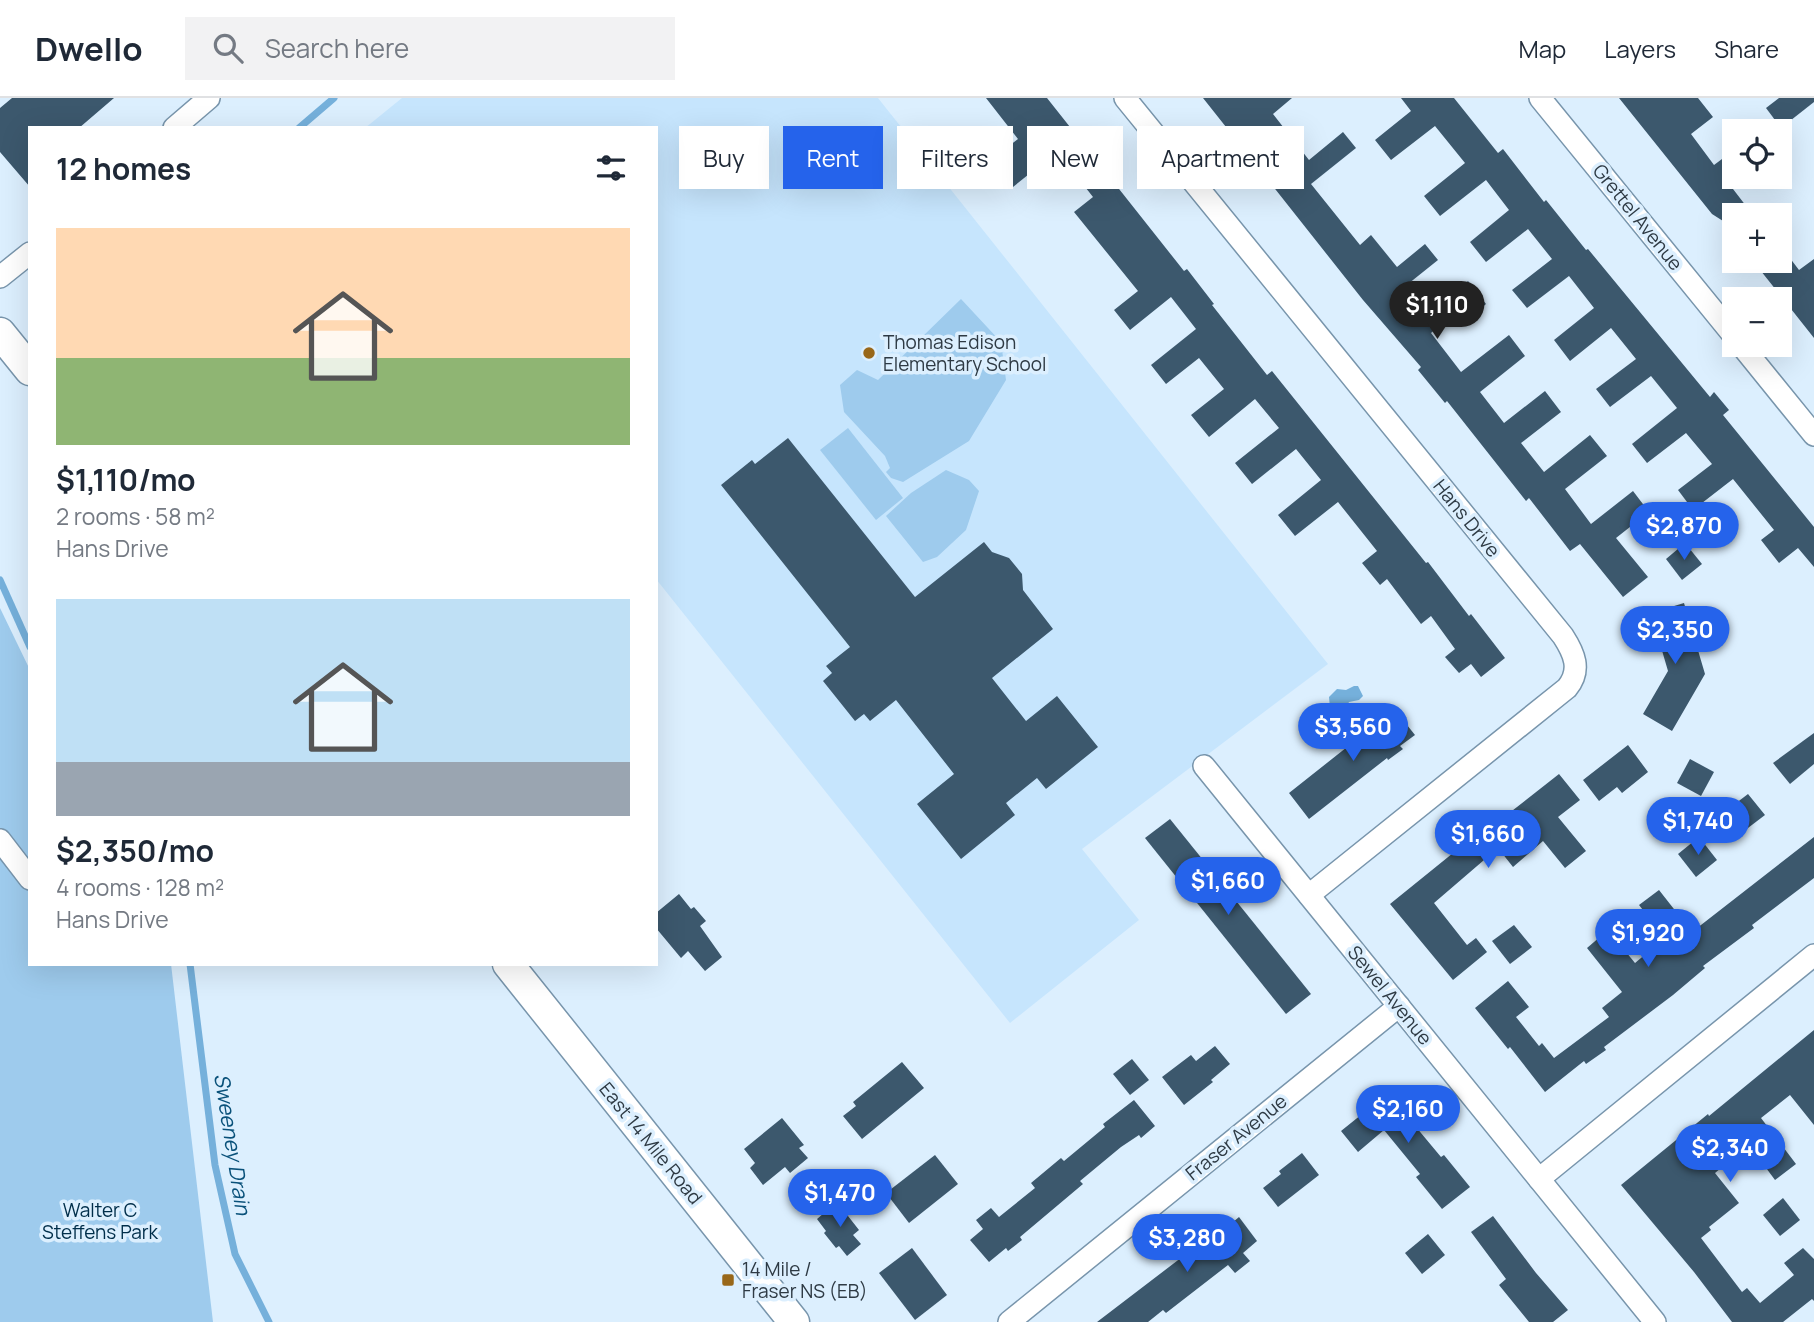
<!DOCTYPE html>
<html lang="en">
<head>
<meta charset="utf-8">
<style>
	:root { --surface:#fff; --page:#f2f2f3; --text:#1f2937; --muted:#747a83; --line:#e0e1e3; --accent:#2563eb }
	body { margin:0; font-family:Manrope,sans-serif; background:var(--page); color:var(--text); height:100vh; display:flex; flex-direction:column; font-size:26px; white-space:nowrap }
	* { box-sizing:border-box; margin:0 }
	p { font-size:23px; color:var(--muted) }
	.icon { flex:none; width:38px; height:38px; fill:none; stroke:currentColor; stroke-width:2; stroke-linecap:round; stroke-linejoin:round }
	.map { position:relative; flex:1; overflow:hidden }
	.details { position:absolute; left:28px; top:28px; width:630px; height:840px; display:flex; flex-direction:column; background:var(--surface); border-radius:0px; box-shadow:0 7px 28px #0002 }
	.details>* { flex:none }
	.guide { position:absolute; left:679px; top:28px; width:665px; height:63px; display:flex; gap:14px }
	.buttons { position:absolute; left:1722px; top:21px; display:grid; gap:14px }
	.buttons a { display:grid; place-items:center; width:70px; height:70px; border-radius:0px; background:var(--surface); box-shadow:0 7px 28px #0002; font-size:35px }
	.price { position:absolute; translate:-50% -60px; padding:0 16px; border-radius:24px; background:var(--accent); color:#fff; font-size:23px; line-height:46px; filter:drop-shadow(0 2px 4px #0008) }
	.price::after { content:''; position:absolute; left:50%; top:42px; width:21px; height:16px; margin-left:-10px; background:inherit; clip-path:polygon(0 0,100% 0,50% 100%) }
	.price.selected { background:#222; color:#fff }
	ul { padding:0; list-style:none }
	li { display:grid; align-content:center; gap:14px; height:371px; padding:0 28px }
	li span { display:grid; place-items:center; height:217px; border-radius:0px; color:#555 }
	li>.icon { margin-inline-start:auto }
	span .icon { width:126px; height:126px; fill:#fffc; stroke-width:1 }
	li b { font-size:30px }
	h2 { display:flex; justify-content:space-between; align-items:center; height:84px; padding:0 28px; font-size:30px }
	.chip { padding:0 24px; border-radius:0px; background:var(--surface); box-shadow:0 7px 28px #0002; font-size:24px; line-height:63px }
	.chip.selected { background:var(--accent); color:#fff }
	header { display:flex; align-items:center; gap:42px; box-sizing:border-box; height:98px; padding:0 35px; background:var(--surface); border-bottom:2px solid var(--line) }
	header strong { font-size:33px }
	nav { display:flex; gap:38px; margin-inline-start:auto; font-size:24px }
	.search { width:490px; height:63px; background:var(--page); display:flex; align-items:center; gap:18px; box-sizing:border-box; padding:0 24px; border-radius:0px; color:var(--muted); font-size:26px }
	.map>svg:first-child { display:block }
	.built { fill:#c6e5fd }
	.green { fill:#9ecbed }
	.water { fill:#75b0db }
	.lines { fill:none; stroke-linecap:round; stroke-linejoin:round }
	.stream { stroke:#75b0db; stroke-width:7 }
	.building { fill:#3c586d }
	.street-casing { stroke:#7895ac; stroke-width:24 }
	.secondary-casing { stroke:#7895ac; stroke-width:33 }
	.street { stroke:#fff; stroke-width:21 }
	.secondary { stroke:#fff; stroke-width:30 }
	.poi-dot { fill:#986719; stroke:#dceffe; stroke-width:2.5 }
	.labels { text-anchor:middle; dominant-baseline:central; stroke-width:7; stroke-linejoin:round; paint-order:stroke }
	.street-label { font-size:19px; fill:#2e3a44; stroke:#dceffe }
	.poi-label { font-size:19px; fill:#2e3a44; stroke:#dceffe; text-anchor:start }
	.park-label { font-size:19px; fill:#002e4a; stroke:#dceffe }
	.water-label { font-size:21px; font-style:italic; fill:#09517a; stroke:#dceffe }
</style>
</head>
<body>
<header>
<strong>Dwello</strong>
<div class="search"><svg class="icon" aria-label="search" viewBox="0 0 24 24"><circle cx="10" cy="10" r="6"/><path d="M15 15l6 6"/></svg>Search here</div>
<nav><a>Map</a><a>Layers</a><a>Share</a></nav>
</header>
<div class="map">
<svg width="1814" height="1224" viewBox="0 0 1814 1224">
	<rect width="100%" height="100%" fill="#dceffe"/>
	<polygon class="built" points="402,0 878,0 1328,566 1082,751 1139,822 1010,925 656,481 656,30 365,30"/>
	<g class="green">
		<polygon points="961,201 1001,244 1006,282 969,343 903,384 891,380 886,374 890,370 885,358 844,314 840,287 857,272 878,282"/>
		<polygon points="848,330 903,400 876,422 820,352"/>
		<polygon points="946,372 969,382 979,393 966,432 937,459 923,464 886,418 911,395"/>
		<polygon points="0,510 30,572 30,866 171,866 213,1224 0,1224"/>
	</g>
	<polygon class="water" points="1354,588 1358,588 1363,598 1359,602 1349,604 1342,617 1333,615 1330,610 1329,599 1337,591 1346,592"/>
	<g class="lines">
		<g class="stream">
			<polyline points="299,30 334,0"/>
			<polyline points="0,482 30,549"/>
			<polyline points="190,866 215,1067 235,1156 269,1224"/>
		</g>
	</g>
	<g class="building">
		<polygon points="12,0 114,0 79,30 30,30 30,89 0,54 0,10"/>
		<polygon points="986,0 1047,0 1184,173 1187,171 1214,206 1212,207 1267,277 1272,273 1426,465 1428,464 1469,518 1471,516 1505,560 1481,579 1471,566 1459,575 1445,559 1455,551 1431,518 1421,526 1387,481 1380,487 1362,465 1377,453 1338,404 1295,438 1278,417 1321,382 1296,351 1252,386 1235,365 1279,330 1255,301 1209,339 1191,317 1224,291 1199,260 1166,286 1151,267 1196,231 1171,199 1130,232 1114,212 1138,193 1074,114 1093,99 1071,71 1068,73 1054,56 1013,89 1007,82 995,91 979,71 1018,41"/>
		<polygon points="1203,0 1292,0 1273,16 1309,62 1343,34 1356,50 1311,86 1360,147 1371,137 1397,169 1425,146 1438,162 1408,186 1442,225 1431,235 1461,274 1509,237 1525,258 1480,294 1504,325 1545,293 1561,314 1521,345 1544,374 1590,337 1607,358 1565,391 1591,426 1633,393 1649,414 1616,440 1648,479 1623,499 1580,446 1570,453 1529,400 1526,403 1447,303 1445,305 1418,272 1421,269 1363,202"/>
		<polygon points="1401,0 1454,0 1498,55 1503,51 1544,104 1546,102 1586,152 1588,151 1710,299 1714,294 1729,312 1723,317 1814,429 1814,469 1798,450 1779,465 1761,442 1774,432 1733,381 1693,412 1678,392 1712,366 1686,335 1647,365 1632,346 1677,310 1651,278 1610,309 1596,291 1636,261 1611,230 1570,263 1554,242 1594,210 1569,178 1527,210 1512,192 1552,161 1528,131 1486,164 1470,144 1509,112 1486,82 1440,118 1424,98 1465,65 1435,28 1391,62 1375,42 1411,13"/>
		<polygon points="1619,0 1698,0 1713,19 1691,36 1714,67 1734,52 1733,91 1753,117 1734,117 1734,130 1712,116"/>
		<polygon points="1779,0 1814,0 1814,4 1781,30 1766,10"/>
		<polygon points="1780,147 1799,172 1814,161 1814,240 1753,163 1780,163"/>
		<polygon points="1468,183 1486,206 1466,222 1448,200"/>
		<polygon points="788,340 915,499 984,444 992,454 1009,460 1022,476 1023,492 1053,531 992,580 1026,623 1057,598 1098,649 1046,691 1037,680 1006,705 1015,717 961,761 917,706 954,676 896,602 870,623 864,616 855,623 823,583 832,575 826,568 850,549 721,387 752,362 755,366"/>
		<polygon points="1685,445 1702,466 1682,482 1666,461"/>
		<polygon points="1684,505 1705,576 1672,633 1643,616 1668,573 1651,515"/>
		<polygon points="1395,612 1415,637 1400,648 1403,651 1388,662 1387,660 1309,721 1289,695 1361,638 1355,630 1372,617 1378,625"/>
		<polygon points="1814,635 1814,666 1790,686 1773,665"/>
		<polygon points="1628,647 1648,674 1622,695 1617,689 1599,703 1583,682"/>
		<polygon points="1690,661 1714,674 1701,698 1677,685"/>
		<polygon points="1559,676 1580,702 1558,719 1586,753 1565,770 1543,743 1513,769 1498,750 1434,805 1467,847 1476,840 1487,854 1453,882 1390,806 1505,713 1508,716"/>
		<polygon points="1748,696 1765,717 1744,733 1730,715 1731,714 1727,712"/>
		<polygon points="1170,721 1311,896 1286,916 1145,740"/>
		<polygon points="1699,739 1717,762 1696,779 1678,756"/>
		<polygon points="1814,739 1814,780 1752,827 1754,830 1703,868 1705,870 1673,897 1604,949 1606,952 1586,966 1584,963 1545,994 1510,949 1508,951 1475,910 1508,883 1529,909 1516,919 1539,948 1542,945 1554,960 1609,919 1602,910 1622,894 1587,850 1608,832 1635,865 1665,840 1639,807 1659,792 1692,834"/>
		<polygon points="679,796 691,811 694,809 706,823 700,828 722,859 705,873 688,853 681,860 656,830 656,815"/>
		<polygon points="1514,827 1532,849 1510,866 1492,843"/>
		<polygon points="1814,932 1814,1027 1790,997 1761,1020 1796,1066 1775,1082 1749,1047 1715,1075 1739,1105 1709,1129 1711,1132 1701,1140 1742,1194 1747,1190 1760,1205 1794,1177 1784,1165 1803,1150 1814,1161 1814,1203 1812,1201 1783,1224 1732,1224 1694,1174 1621,1087 1708,1016 1709,1018"/>
		<polygon points="1215,948 1230,966 1211,982 1213,984 1184,1007 1162,979 1191,957 1196,963"/>
		<polygon points="1132,961 1149,982 1130,997 1113,976"/>
		<polygon points="902,964 924,990 862,1041 843,1018 856,1008 853,1004"/>
		<polygon points="1397,988 1412,1007 1408,1010 1420,1026 1416,1029 1441,1059 1444,1057 1470,1089 1442,1111 1416,1079 1420,1076 1384,1032 1358,1054 1341,1033"/>
		<polygon points="1134,1002 1155,1028 1141,1040 1139,1037 1121,1049 1080,1083 1083,1086 1020,1139 1022,1142 1008,1153 1006,1150 989,1164 970,1142 983,1131 976,1122 991,1110 999,1119 1035,1090 1031,1085 1061,1060 1064,1063 1105,1029 1103,1026"/>
		<polygon points="782,1020 804,1047 799,1050 808,1060 790,1075 785,1069 763,1087 750,1070 755,1065 744,1051"/>
		<polygon points="1302,1055 1319,1077 1278,1109 1263,1090 1281,1076 1279,1073"/>
		<polygon points="935,1057 958,1086 909,1125 886,1095"/>
		<polygon points="1783,1100 1800,1122 1780,1138 1763,1117"/>
		<polygon points="837,1104 859,1132 853,1137 861,1146 847,1158 839,1148 836,1150 824,1135 826,1133 817,1121"/>
		<polygon points="1493,1118 1536,1175 1568,1212 1553,1224 1529,1224 1499,1187 1506,1181 1471,1134"/>
		<polygon points="1239,1119 1257,1143 1243,1155 1250,1163 1235,1175 1228,1167 1166,1215 1163,1212 1148,1224 1097,1224 1207,1140 1206,1138 1222,1125 1226,1130"/>
		<polygon points="1428,1136 1445,1157 1422,1176 1405,1155"/>
		<polygon points="912,1150 947,1197 915,1222 879,1175"/>
	</g>
	<g class="lines">
		<defs>
			<g id="street">
				<path d="M 1125,0 L 1563,538 C 1574,555 1582,572 1567,590 L 1309,797"/>
				<polyline points="1540,0 1734,238"/>
				<polyline points="174,30 209,0"/>
				<polyline points="0,179 30,155"/>
				<polyline points="1741,247 1814,337"/>
				<polyline points="1204,668 1655,1224"/>
				<polyline points="0,742 30,781"/>
				<polyline points="1539,1081 1814,857"/>
				<polyline points="1009,1224 1399,908"/>
			</g>
			<g id="secondary">
				<polyline points="0,235 30,272"/>
				<polyline points="508,866 794,1224"/>
			</g>
		</defs>
		<use href="#street" class="street-casing"/>
		<use href="#secondary" class="secondary-casing"/>
		<use href="#street" class="street"/>
		<use href="#secondary" class="secondary"/>
	</g>
	<g class="poi-dot">
		<circle cx="869" cy="255" r="7"/>
		<rect x="721" y="1175" width="14" height="14" rx="3.5"/>
	</g>
	<g class="labels">
		<g class="street-label">
			<text transform="translate(1638 119) rotate(51)">Grettel Avenue</text>
			<text transform="translate(1467 420) rotate(51)">Hans Drive</text>
			<text transform="translate(1390 897) rotate(51)">Sewel Avenue</text>
			<text transform="translate(1236 1039) rotate(-39)">Fraser Avenue</text>
			<text transform="translate(651 1045) rotate(51)">East 14 Mile Road</text>
		</g>
		<g class="poi-label">
			<text x="883" y="244">Thomas Edison<tspan x="883" dy="22">Elementary School</tspan></text>
			<text x="742" y="1171">14 Mile /<tspan x="742" dy="22">Fraser NS (EB)</tspan></text>
		</g>
		<g class="park-label">
			<text x="100" y="1112">Walter C<tspan x="100" dy="22">Steffens Park</tspan></text>
		</g>
		<g class="water-label">
			<text transform="translate(233 1046) rotate(81)">Sweeney Drain</text>
		</g>
	</g>
</svg>
<div class="buttons">
<a><svg class="icon" aria-label="locate" viewBox="0 0 24 24"><circle cx="12" cy="12" r="6"/><path d="M12 2v4M12 18v4M2 12h4M18 12h4"/></svg></a>
<a>+</a>
<a>−</a>
</div>
<b class="price selected" style="left:1437px;top:243px">$1,110</b>
<b class="price" style="left:1684px;top:464px">$2,870</b>
<b class="price" style="left:1675px;top:568px">$2,350</b>
<b class="price" style="left:1353px;top:665px">$3,560</b>
<b class="price" style="left:1698px;top:759px">$1,740</b>
<b class="price" style="left:1488px;top:772px">$1,660</b>
<b class="price" style="left:1228px;top:819px">$1,660</b>
<b class="price" style="left:1648px;top:871px">$1,920</b>
<b class="price" style="left:1408px;top:1047px">$2,160</b>
<b class="price" style="left:1730px;top:1086px">$2,340</b>
<b class="price" style="left:840px;top:1131px">$1,470</b>
<b class="price" style="left:1187px;top:1176px">$3,280</b>
<div class="guide">
<a class="chip">Buy</a>
<a class="chip selected">Rent</a>
<a class="chip">Filters</a>
<a class="chip">New</a>
<a class="chip">Apartment</a>
</div>
<section class="details">
<h2>12 homes<svg class="icon" aria-label="filters" viewBox="0 0 24 24"><path d="M4 7h16M4 17h16"/><circle cx="9" cy="7" r="2"/><circle cx="15" cy="17" r="2"/></svg></h2>
<ul>
<li><span style="background:linear-gradient(#ffd9b3 60%,#8fb573 0)"><svg class="icon" aria-label="home" viewBox="0 0 24 24"><path d="M3 11l9-7 9 7M6 9v11h12V9"/></svg></span><div><b>$1,110/mo</b><p>2 rooms · 58 m²</p><p>Hans Drive</p></div></li>
<li><span style="background:linear-gradient(#bfe0f5 75%,#9aa5b1 0)"><svg class="icon" aria-label="home" viewBox="0 0 24 24"><path d="M3 11l9-7 9 7M6 9v11h12V9"/></svg></span><div><b>$2,350/mo</b><p>4 rooms · 128 m²</p><p>Hans Drive</p></div></li>
</ul>
</section>
</div>
</body>
</html>
